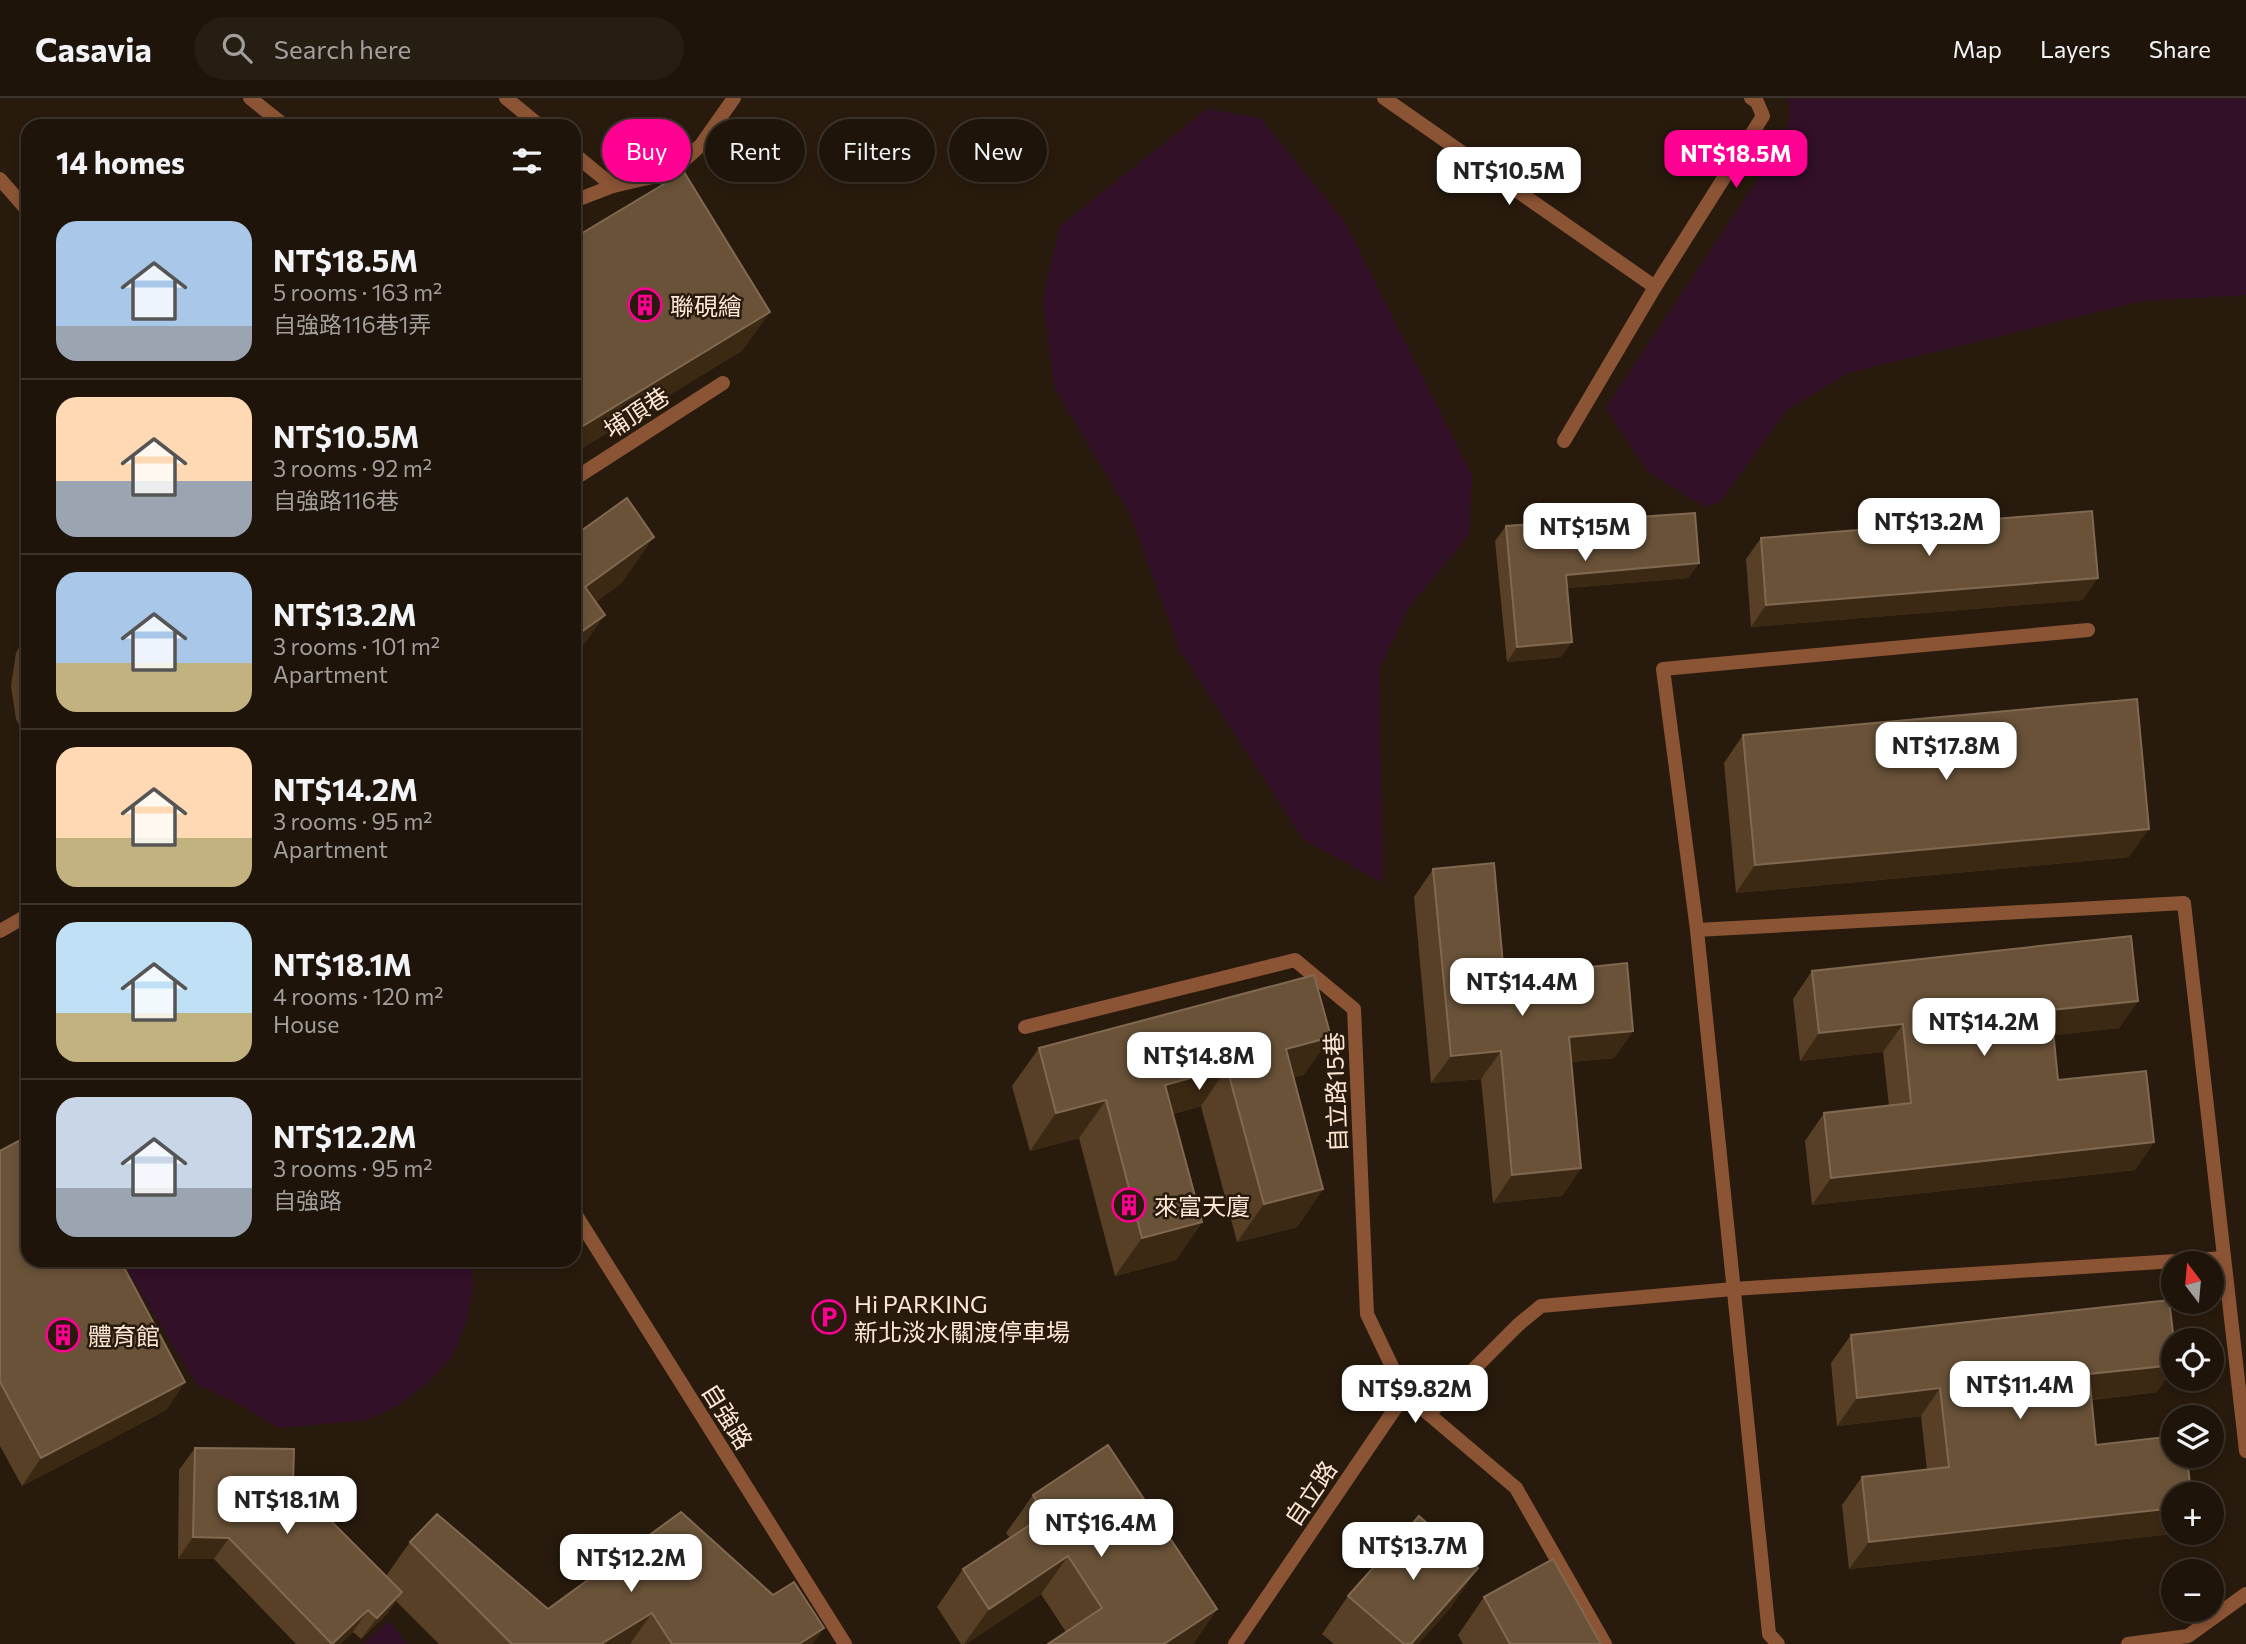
<!DOCTYPE html>
<html lang="en">
<head>
<meta charset="utf-8">
<style>
	:root { --surface:#1e140a; --page:#261d13; --text:#f1f3f6; --muted:#a19e9c; --line:#3c332b; --accent:#ff0092 }
	body { margin:0; font-family:Commissioner,"Noto Sans TC",sans-serif; background:var(--page); color:var(--text); height:100vh; display:flex; flex-direction:column; font-size:26px; white-space:nowrap }
	* { box-sizing:border-box; margin:0 }
	p { font-size:23px; color:var(--muted) }
	.icon { flex:none; width:38px; height:38px; fill:none; stroke:currentColor; stroke-width:2; stroke-linecap:round; stroke-linejoin:round }
	.map { position:relative; flex:1; overflow:hidden }
	.details { position:absolute; left:21px; top:21px; width:560px; height:1148px; display:flex; flex-direction:column; background:var(--surface); border-radius:21px; box-shadow:0 4px 10px #0003,0 0 0 2px var(--line) }
	.details>* { flex:none }
	.banner { position:absolute; left:602px; top:21px; width:665px; height:63px; display:flex; gap:14px }
	.needle { width:46px; rotate:344deg }
	.controls { position:absolute; left:2161px; top:1153px; display:grid; gap:14px }
	.controls a { display:grid; place-items:center; width:63px; height:63px; border-radius:50%; background:var(--surface); box-shadow:0 4px 10px #0003,0 0 0 2px var(--line); font-size:35px }
	.price { position:absolute; translate:-50% -60px; padding:0 16px; border-radius:14px; background:#fff; color:#222; font-size:23px; line-height:46px; filter:drop-shadow(0 2px 4px #0008) }
	.price::after { content:''; position:absolute; left:50%; top:42px; width:21px; height:16px; margin-left:-10px; background:inherit; clip-path:polygon(0 0,100% 0,50% 100%) }
	.price.active { background:var(--accent); color:#fff }
	ul { padding:0; list-style:none }
	li { display:flex; align-items:center; gap:21px; height:175px; padding:0 35px }
	li+li { border-top:2px solid var(--line) }
	li span { display:grid; place-items:center; flex:none; width:196px; height:140px; border-radius:21px; color:#555 }
	li>.icon { margin-inline-start:auto }
	span .icon { width:84px; height:84px; fill:#fffc; stroke-width:1 }
	li b { font-size:30px }
	h2 { display:flex; justify-content:space-between; align-items:center; height:84px; padding:0 35px; font-size:30px }
	.pill { padding:0 24px; border-radius:32px; background:var(--surface); box-shadow:0 4px 10px #0003,0 0 0 2px var(--line); font-size:24px; line-height:63px }
	.pill.active { background:var(--accent); color:#fff }
	header { display:flex; align-items:center; gap:42px; box-sizing:border-box; height:98px; padding:0 35px; background:var(--surface); border-bottom:2px solid var(--line) }
	header strong { font-size:33px }
	nav { display:flex; gap:38px; margin-inline-start:auto; font-size:24px }
	.search { width:490px; height:63px; background:var(--page); display:flex; align-items:center; gap:18px; box-sizing:border-box; padding:0 24px; border-radius:38px; color:var(--muted); font-size:26px }
	.map>svg:first-child { display:block }
	.green { fill:#321028 }
	.lines { fill:none; stroke-linecap:round; stroke-linejoin:round }
	.lane { stroke:#8b5435; stroke-width:14 }
	.street { stroke:#8b5435; stroke-width:14 }
	.wall { fill:#574025 }
	.shaded-wall { fill:#3c2914 }
	.building { fill:#695238; stroke:#806950; stroke-width:2 }
	.labels { text-anchor:middle; dominant-baseline:central; stroke-width:5; stroke-linejoin:round; paint-order:stroke }
	.poi-label { font-size:24px; fill:#ffe7d4; stroke:#281b0d; text-anchor:start }
	.street-label { font-size:24px; fill:#ffe7d4; stroke:#281b0d }
</style>
</head>
<body>
<header>
<strong>Casavia</strong>
<div class="search"><svg class="icon" aria-label="search" viewBox="0 0 24 24"><circle cx="10" cy="10" r="6"/><path d="M15 15l6 6"/></svg>Search here</div>
<nav><a>Map</a><a>Layers</a><a>Share</a></nav>
</header>
<div class="map">
<svg width="2246" height="1546" viewBox="0 0 2246 1546">
	<rect width="100%" height="100%" fill="#281b0d"/>
	<g class="green">
		<polygon points="1788,0 2246,0 2246,197 2142,203 1848,275 1787,312 1720,404 1705,409 1648,374 1605,310 1778,51 1790,20"/>
		<polygon points="1207,11 1260,20 1345,124 1472,377 1469,437 1409,509 1379,572 1383,785 1303,741 1180,553 1130,416 1055,291 1043,202 1060,128"/>
		<polygon points="121,1162 472,1162 473,1191 466,1225 452,1259 426,1286 399,1307 367,1322 279,1330 233,1303 197,1287"/>
		<polygon points="389,1523 407,1546 362,1546"/>
	</g>
	<g class="lines">
		<g class="lane">
			<polyline points="1564,343 1655,189"/>
			<polyline points="574,381 723,285"/>
			<polyline points="1697,832 1663,571 2088,532"/>
			<polyline points="0,833 28,817"/>
			<polyline points="1025,929 1295,862 1354,911 1367,1216 1405,1296"/>
			<polyline points="1429,1316 1518,1227 1541,1208 1733,1191 2224,1160"/>
			<polyline points="1778,1546 1769,1536 1697,832 2184,805 2246,1353"/>
			<polyline points="2128,1546 2188,1538 2246,1496"/>
		</g>
		<g class="street">
			<polyline points="250,0 285,28"/>
			<polyline points="506,0 540,28"/>
			<polyline points="1384,0 1655,189 1763,18 1757,4 1751,0"/>
			<polyline points="574,56 613,88"/>
			<polyline points="0,81 28,113"/>
			<polyline points="574,103 613,88 670,75 701,47 734,0"/>
			<polyline points="574,1114 845,1546"/>
			<polyline points="1235,1546 1405,1296 1516,1390 1605,1546"/>
		</g>
	</g>
	<g class="wall">
		<polygon points="574,140 743,252 574,355"/>
		<polygon points="1506,428 1699,465 1688,480 1567,490 1561,559 1507,564 1495,443"/>
		<polygon points="1761,440 2083,502 1751,529 1746,461"/>
		<polygon points="28,534 28,644 16,621 11,588 16,555"/>
		<polygon points="1743,637 2129,759 1736,795 1724,665"/>
		<polygon points="1433,771 1504,878 1633,933 1614,960 1571,964 1581,1070 1562,1098 1493,1105 1481,981 1431,985 1414,799"/>
		<polygon points="1812,873 2138,903 2119,930 2054,937 2058,982 2154,1044 2135,1072 1812,1107 1805,1043 1824,1015 1889,1008 1883,954 1800,963 1793,901"/>
		<polygon points="1039,950 1304,977 1293,979 1323,1091 1297,1129 1237,1144 1201,1008 1173,1016 1202,1124 1176,1162 1115,1178 1079,1040 1030,1053 1012,988"/>
		<polygon points="0,1053 185,1284 166,1312 22,1388 0,1348"/>
		<polygon points="1851,1237 2157,1294 2091,1302 2096,1347 2172,1436 1849,1471 1842,1407 1862,1379 1927,1372 1921,1318 1837,1328 1831,1265"/>
		<polygon points="195,1350 293,1385 386,1478 410,1444 548,1511 681,1414 813,1546 439,1546 396,1503 387,1516 361,1541 353,1534 340,1546 296,1546 214,1461 178,1461 179,1372"/>
		<polygon points="1033,1397 1217,1511 1193,1546 1048,1546 1066,1534 1041,1496 966,1546 961,1546 937,1509 963,1471 1010,1440 1006,1435"/>
		<polygon points="1348,1498 1452,1508 1418,1546 1334,1546 1322,1536"/>
		<polygon points="1484,1499 1601,1546 1463,1546 1458,1537"/>
	</g>
	<g class="shaded-wall">
		<polygon points="770,214 743,252 574,355 574,339 581,329"/>
		<polygon points="654,439 621,486 574,520 585,489"/>
		<polygon points="1699,465 1688,480 1556,491 1566,477"/>
		<polygon points="2098,480 2083,502 1751,529 1766,507"/>
		<polygon points="605,517 574,561 574,539"/>
		<polygon points="1572,544 1561,559 1507,564 1517,549"/>
		<polygon points="2149,731 2129,759 1736,795 1755,767"/>
		<polygon points="2138,903 2119,930 2031,940 2051,912"/>
		<polygon points="1903,926 1883,954 1800,963 1819,935"/>
		<polygon points="1633,933 1614,960 1550,966 1569,939"/>
		<polygon points="1331,939 1304,977 1259,989 1286,951"/>
		<polygon points="1501,953 1481,981 1431,985 1451,958"/>
		<polygon points="1227,970 1201,1008 1139,1025 1165,987"/>
		<polygon points="1106,1002 1079,1040 1030,1053 1056,1015"/>
		<polygon points="2154,1044 2135,1072 1812,1107 1831,1080"/>
		<polygon points="1581,1070 1562,1098 1493,1105 1512,1077"/>
		<polygon points="1323,1091 1297,1129 1237,1144 1264,1106"/>
		<polygon points="1202,1124 1176,1162 1115,1178 1142,1140"/>
		<polygon points="2174,1267 2174,1270 2157,1294 2069,1304 2089,1276"/>
		<polygon points="185,1284 166,1312 22,1388 41,1360"/>
		<polygon points="1940,1290 1921,1318 1837,1328 1857,1300"/>
		<polygon points="2174,1410 2174,1435 2172,1436 1849,1471 1869,1444"/>
		<polygon points="193,1439 229,1440 214,1461 178,1461"/>
		<polygon points="1068,1458 1041,1496 966,1546 964,1546 989,1511"/>
		<polygon points="1478,1470 1452,1508 1418,1546 1411,1546"/>
		<polygon points="402,1494 387,1516 361,1541 377,1520"/>
		<polygon points="1217,1511 1193,1546 1164,1546"/>
		<polygon points="368,1512 353,1534 340,1546 332,1546"/>
		<polygon points="652,1515 630,1546 601,1546"/>
		<polygon points="824,1530 813,1546 799,1546"/>
	</g>
	<g class="building">
		<polygon points="684,74 770,214 581,329 574,317 574,140"/>
		<polygon points="627,400 654,439 585,489 605,517 574,539 574,438"/>
		<polygon points="2092,413 2098,480 1766,507 1761,440"/>
		<polygon points="1695,415 1699,465 1566,477 1572,544 1517,549 1506,428"/>
		<polygon points="2137,601 2149,731 1755,767 1743,637"/>
		<polygon points="1494,765 1504,878 1627,865 1633,933 1569,939 1581,1070 1512,1077 1501,953 1451,958 1433,771"/>
		<polygon points="2131,838 2138,903 2051,912 2058,982 2146,973 2154,1044 1831,1080 1824,1015 1911,1005 1903,926 1819,935 1812,873"/>
		<polygon points="1314,877 1331,939 1286,951 1323,1091 1264,1106 1227,970 1165,987 1202,1124 1142,1140 1106,1002 1056,1015 1039,950"/>
		<polygon points="28,1038 28,1162 120,1162 185,1284 41,1360 0,1284 0,1053"/>
		<polygon points="2169,1202 2174,1243 2174,1267 2089,1276 2096,1347 2174,1338 2174,1358 2187,1358 2191,1396 2174,1396 2174,1410 1869,1444 1862,1379 1949,1369 1940,1290 1857,1300 1851,1237"/>
		<polygon points="1108,1347 1217,1511 1164,1546 1048,1546 1102,1510 1068,1458 989,1511 963,1471 1045,1417 1033,1397"/>
		<polygon points="195,1350 294,1351 293,1385 402,1494 377,1520 368,1512 332,1546 229,1440 193,1439"/>
		<polygon points="681,1414 773,1497 794,1484 824,1530 799,1546 672,1546 652,1515 601,1546 512,1546 410,1444 437,1416 548,1511"/>
		<polygon points="1419,1418 1478,1470 1411,1546 1404,1546 1348,1498"/>
		<polygon points="1553,1461 1601,1546 1510,1546 1484,1499"/>
	</g>
	<defs>
		<symbol id="building-ring" viewBox="-11 -11 22 22"><circle r="9.5" fill="#281b0d" stroke="#ff0092" stroke-width="1.5"/><path d="M-4-6H4V6H1V3H-1V6H-4ZM-2.5-4.3h1.7v1.8h-1.7ZM.8-4.3h1.7v1.8H.8ZM-2.5-1h1.7V.8h-1.7ZM.8-1h1.7V.8H.8Z" fill="#ff0092"/></symbol>
		<symbol id="parking-ring" viewBox="-11 -11 22 22"><circle r="9.5" fill="#281b0d" stroke="#ff0092" stroke-width="1.5"/><path d="M-3.5-5.5H1a3.5 3.5 0 0 1 0 7H-1V5.5H-3.5ZM-1-3.4V-.6H.8a1.4 1.4 0 0 0 0-2.8Z" fill="#ff0092"/></symbol>
	</defs>
	<g fill-rule="evenodd">
		<use href="#building-ring" x="626" y="188" width="38" height="38"/>
		<use href="#building-ring" x="1110" y="1088" width="38" height="38"/>
		<use href="#parking-ring" x="810" y="1200" width="38" height="38"/>
		<use href="#building-ring" x="44" y="1218" width="38" height="38"/>
	</g>
	<g class="labels">
		<g class="poi-label">
			<text x="670" y="207">聯硯繪</text>
			<text x="1154" y="1107">來富天廈</text>
			<text x="854" y="1205">Hi PARKING<tspan x="854" dy="28">新北淡水關渡停車場</tspan></text>
			<text x="88" y="1237">體育館</text>
		</g>
		<g class="street-label">
			<text transform="translate(636 314) rotate(-33)">埔頂巷</text>
			<text transform="translate(1335 994) rotate(-92)">自立路15巷</text>
			<text transform="translate(728 1318) rotate(58)">自強路</text>
			<text transform="translate(1310 1395) rotate(-56)">自立路</text>
		</g>
	</g>
</svg>
<div class="controls">
<a><svg class="needle" viewBox="-14 -14 28 28"><path d="M0-13l5 13h-10z" fill="#e53935"/><path d="M0 13l5-13h-10z" fill="#a19e9c"/></svg></a>
<a><svg class="icon" aria-label="locate" viewBox="0 0 24 24"><circle cx="12" cy="12" r="6"/><path d="M12 2v4M12 18v4M2 12h4M18 12h4"/></svg></a>
<a><svg class="icon" aria-label="layers" viewBox="0 0 24 24"><path d="M12 4l9 5-9 5-9-5zM3 14l9 5 9-5"/></svg></a>
<a>+</a>
<a>−</a>
</div>
<b class="price active" style="left:1736px;top:92px">NT$18.5M</b>
<b class="price" style="left:1509px;top:109px">NT$10.5M</b>
<b class="price" style="left:1929px;top:460px">NT$13.2M</b>
<b class="price" style="left:1585px;top:465px">NT$15M</b>
<b class="price" style="left:1946px;top:684px">NT$17.8M</b>
<b class="price" style="left:1522px;top:920px">NT$14.4M</b>
<b class="price" style="left:1984px;top:960px">NT$14.2M</b>
<b class="price" style="left:1199px;top:994px">NT$14.8M</b>
<b class="price" style="left:2020px;top:1323px">NT$11.4M</b>
<b class="price" style="left:1415px;top:1327px">NT$9.82M</b>
<b class="price" style="left:287px;top:1438px">NT$18.1M</b>
<b class="price" style="left:1101px;top:1461px">NT$16.4M</b>
<b class="price" style="left:1413px;top:1484px">NT$13.7M</b>
<b class="price" style="left:631px;top:1496px">NT$12.2M</b>
<div class="banner">
<a class="pill active">Buy</a>
<a class="pill">Rent</a>
<a class="pill">Filters</a>
<a class="pill">New</a>
</div>
<section class="details">
<h2>14 homes<svg class="icon" aria-label="filters" viewBox="0 0 24 24"><path d="M4 7h16M4 17h16"/><circle cx="9" cy="7" r="2"/><circle cx="15" cy="17" r="2"/></svg></h2>
<ul>
<li><span style="background:linear-gradient(#a9c7e8 75%,#9aa5b1 0)"><svg class="icon" aria-label="home" viewBox="0 0 24 24"><path d="M3 11l9-7 9 7M6 9v11h12V9"/></svg></span><div><b>NT$18.5M</b><p>5 rooms · 163 m²</p><p>自強路116巷1弄</p></div></li>
<li><span style="background:linear-gradient(#ffd9b3 60%,#9aa5b1 0)"><svg class="icon" aria-label="home" viewBox="0 0 24 24"><path d="M3 11l9-7 9 7M6 9v11h12V9"/></svg></span><div><b>NT$10.5M</b><p>3 rooms · 92 m²</p><p>自強路116巷</p></div></li>
<li><span style="background:linear-gradient(#a9c7e8 65%,#c2b280 0)"><svg class="icon" aria-label="home" viewBox="0 0 24 24"><path d="M3 11l9-7 9 7M6 9v11h12V9"/></svg></span><div><b>NT$13.2M</b><p>3 rooms · 101 m²</p><p>Apartment</p></div></li>
<li><span style="background:linear-gradient(#ffd9b3 65%,#c2b280 0)"><svg class="icon" aria-label="home" viewBox="0 0 24 24"><path d="M3 11l9-7 9 7M6 9v11h12V9"/></svg></span><div><b>NT$14.2M</b><p>3 rooms · 95 m²</p><p>Apartment</p></div></li>
<li><span style="background:linear-gradient(#bfe0f5 65%,#c2b280 0)"><svg class="icon" aria-label="home" viewBox="0 0 24 24"><path d="M3 11l9-7 9 7M6 9v11h12V9"/></svg></span><div><b>NT$18.1M</b><p>4 rooms · 120 m²</p><p>House</p></div></li>
<li><span style="background:linear-gradient(#c9d6e8 65%,#9aa5b1 0)"><svg class="icon" aria-label="home" viewBox="0 0 24 24"><path d="M3 11l9-7 9 7M6 9v11h12V9"/></svg></span><div><b>NT$12.2M</b><p>3 rooms · 95 m²</p><p>自強路</p></div></li>
</ul>
</section>
</div>
</body>
</html>
